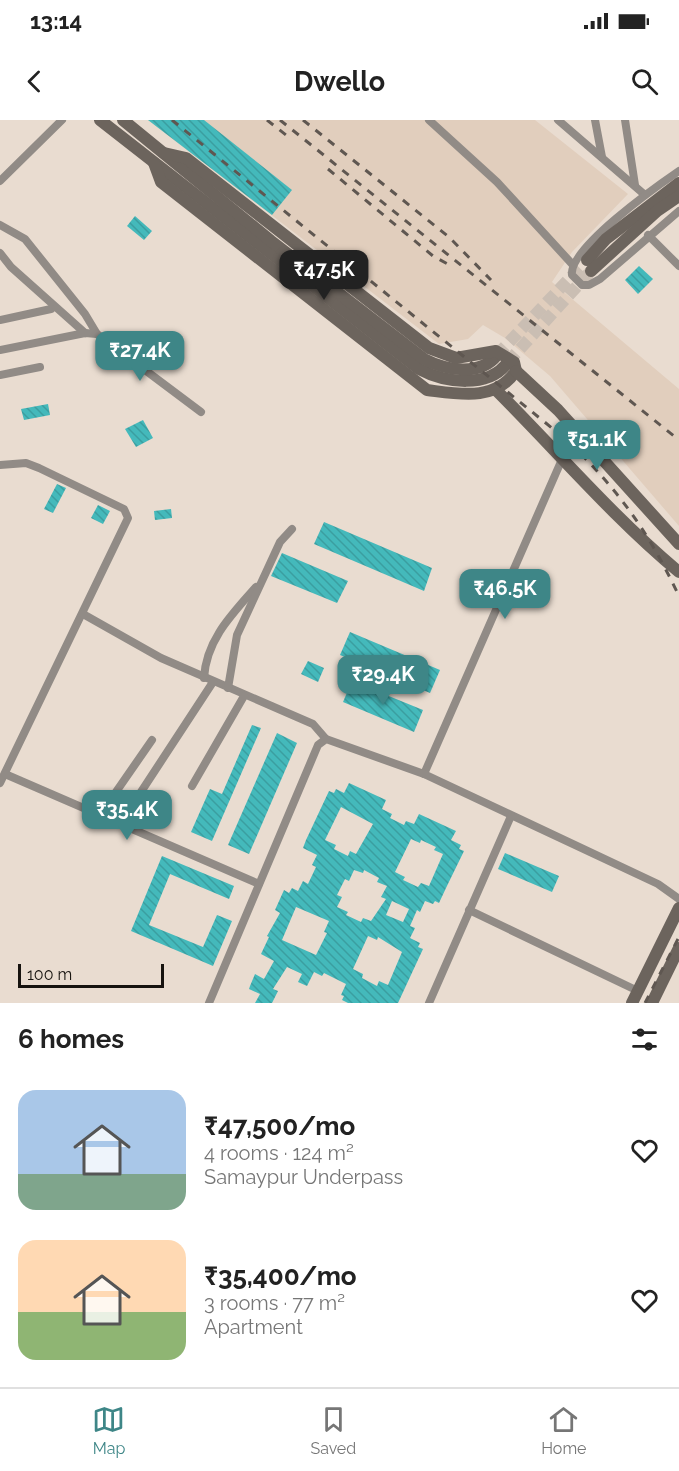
<!DOCTYPE html>
<html lang="en">
<head>
<meta charset="utf-8">
<style>
	:root { --surface:#fff; --page:#f6f6f6; --text:#222; --muted:#767676; --line:#e0e0e0; --accent:#3e8687 }
	body { margin:0; font-family:Raleway,sans-serif; background:var(--page); color:var(--text); height:100vh; display:flex; flex-direction:column; font-size:22px; white-space:nowrap }
	* { box-sizing:border-box; margin:0 }
	p { font-size:20px; color:var(--muted) }
	.icon { flex:none; width:33px; height:33px; fill:none; stroke:currentColor; stroke-width:2; stroke-linecap:round; stroke-linejoin:round }
	.map { position:relative; height:883px; overflow:hidden }
	.drawer { display:flex; flex-direction:column; background:var(--surface); flex:1 }
	.drawer>* { flex:none }
	.scale { position:absolute; left:18px; bottom:15px; width:146px; box-sizing:border-box; padding-left:6px; border:3px solid #17130f; border-top:0; font-size:16px; line-height:21px; white-space:nowrap; color:#17130f; -webkit-text-stroke:4px #e9dcd0; paint-order:stroke }
	.price { position:absolute; translate:-50% -51px; padding:0 14px; border-radius:12px; background:var(--accent); color:#fff; font-size:20px; line-height:39px; filter:drop-shadow(0 2px 3px #0008) }
	.price::after { content:''; position:absolute; left:50%; top:36px; width:18px; height:14px; margin-left:-9px; background:inherit; clip-path:polygon(0 0,100% 0,50% 100%) }
	.price.current { background:#222; color:#fff }
	ul { padding:0; list-style:none }
	li { display:flex; align-items:center; gap:18px; height:150px; padding:0 18px }
	li span { display:grid; place-items:center; flex:none; width:168px; height:120px; border-radius:18px; color:#555 }
	li>.icon { margin-inline-start:auto }
	span .icon { width:72px; height:72px; fill:#fffc; stroke-width:1 }
	li b { font-size:26px }
	h2 { display:flex; justify-content:space-between; align-items:center; height:72px; padding:0 18px; font-size:26px }
	.status { display:flex; justify-content:space-between; align-items:center; height:42px; padding:0 30px; background:var(--surface); direction:ltr }
	.status svg { height:16px; fill:currentColor }
	header { display:flex; justify-content:space-between; align-items:center; height:78px; padding:0 18px; background:var(--surface); font-size:27px; font-weight:700 }
	.dock { display:flex; justify-content:space-around; align-items:center; height:84px; border-top:2px solid var(--line); background:var(--surface); font-size:16px; color:var(--muted) }
	.dock a { display:grid; justify-items:center; gap:3px }
	.dock .current { color:var(--accent) }
	.map>svg:first-child { display:block }
	.built { fill:#e1cebd }
	.building { fill:url(#building-back-hatch); fill-rule:evenodd }
	.lines { fill:none; stroke-linecap:round; stroke-linejoin:round }
	.secondary-tunnel { stroke:#cabeb3; stroke-width:12; stroke-dasharray:12 6; stroke-linecap:butt }
	.street { stroke:#918b86; stroke-width:8 }
	.secondary { stroke:#6c645d; stroke-width:12 }
	.rail { stroke:#5f5751; stroke-width:3; stroke-dasharray:8 8; stroke-linecap:butt }
</style>
</head>
<body>
<div class="status"><b>13:14</b><svg viewBox="0 0 49 12"><path d="M0 12V9h3v3zM5 12V6h3v6zM10 12V3h3v9zM15 12V0h3v12zM26 1h20v11H26zM47 4h2v5h-2z"/></svg></div>
<header><svg class="icon" aria-label="back" viewBox="0 0 24 24"><path d="M15 5l-7 7 7 7"/></svg>Dwello<svg class="icon" aria-label="search" viewBox="0 0 24 24"><circle cx="10" cy="10" r="6"/><path d="M15 15l6 6"/></svg></header>
<div class="map">
<svg width="679" height="883" viewBox="0 0 679 883">
	<defs>
		<pattern id="building-back-hatch" width="6" height="6" patternUnits="userSpaceOnUse" patternTransform="scale(1.5)"><rect width="6" height="6" fill="#44b9bb"/><path d="M-1 5l2 2M0 0l6 6M5-1l2 2" fill="none" stroke="#3b9ea0"/></pattern>
	</defs>
	<rect width="100%" height="100%" fill="#e9dcd0"/>
	<polygon class="built" points="148,0 535,0 628,74 572,132 552,162 679,269 679,406 550,256 505,218 483,205 468,219 439,224"/>
	<g class="building">
		<polygon points="148,0 204,0 292,70 272,95"/>
		<polygon points="135,96 152,111 144,120 127,106"/>
		<polygon points="639,146 653,159 638,174 625,160"/>
		<polygon points="48,284 50,295 24,300 21,289"/>
		<polygon points="143,300 153,318 136,327 125,309"/>
		<polygon points="57,364 66,368 53,393 44,389"/>
		<polygon points="98,385 110,391 103,404 91,398"/>
		<polygon points="171,389 172,398 155,400 154,391"/>
		<polygon points="324,402 432,448 424,471 314,424"/>
		<polygon points="282,433 348,461 337,483 271,456"/>
		<polygon points="350,512 440,550 430,573 340,535"/>
		<polygon points="308,541 324,548 318,562 301,554"/>
		<polygon points="352,561 423,590 414,612 343,582"/>
		<polygon points="252,605 261,608 212,721 191,712 210,669 222,674"/>
		<polygon points="277,613 297,623 249,734 228,725"/>
		<path d="M 349,663 L 386,680 L 382,689 L 392,694 L 390,698 L 404,705 L 406,701 L 414,704 L 419,694 L 456,711 L 451,720 L 461,725 L 459,729 L 464,731 L 446,768 L 439,783 L 435,781 L 433,784 L 425,781 L 420,792 L 417,790 L 410,806 L 415,808 L 410,818 L 420,823 L 418,827 L 423,829 L 398,883 L 348,883 L 342,880 L 344,876 L 341,875 L 346,864 L 324,853 L 322,856 L 314,852 L 307,866 L 298,862 L 302,854 L 287,847 L 273,869 L 278,871 L 272,883 L 255,883 L 260,874 L 249,869 L 250,866 L 255,854 L 264,859 L 274,841 L 261,834 L 269,817 L 267,816 L 280,793 L 275,790 L 284,770 L 289,773 L 292,768 L 298,771 L 303,761 L 308,764 L 316,747 L 312,745 L 317,735 L 303,728 L 306,720 L 329,671 L 334,673 L 336,669 L 344,673 ZM 341,687 L 373,704 L 356,734 L 350,731 L 348,736 L 334,729 L 336,725 L 325,720 ZM 411,719 L 420,723 L 421,720 L 436,727 L 434,730 L 443,734 L 429,766 L 421,763 L 418,767 L 403,760 L 405,757 L 395,752 ZM 354,750 L 363,753 L 364,750 L 379,758 L 377,762 L 387,766 L 381,777 L 386,779 L 371,801 L 363,798 L 361,802 L 346,795 L 348,792 L 337,787 L 342,777 L 337,775 L 345,759 L 349,761 ZM 392,781 L 409,789 L 403,802 L 386,795 ZM 296,787 L 329,801 L 324,812 L 327,813 L 316,835 L 282,820 ZM 368,816 L 377,820 L 378,817 L 402,832 L 388,865 L 379,861 L 377,866 L 362,858 L 363,854 L 353,849 Z"/>
		<polygon points="505,733 559,756 552,772 498,749"/>
		<polygon points="162,736 234,766 229,779 170,754 149,805 203,827 217,795 232,801 213,846 131,811"/>
	</g>
	<g class="lines">
		<g class="secondary-tunnel">
			<polyline points="497,235 587,140"/>
			<polyline points="508,242 591,151"/>
		</g>
		<g class="street">
			<polyline points="429,0 497,62 573,145"/>
			<polyline points="558,0 645,75"/>
			<polyline points="595,0 602,37"/>
			<polyline points="625,0 635,65"/>
			<path d="M 679,51 C 657,66 568,129 572,155 L 582,165 L 589,165 L 600,159 L 679,91"/>
			<polyline points="0,61 62,0"/>
			<polyline points="0,105 25,119 85,194 97,214"/>
			<polyline points="648,115 679,146"/>
			<polyline points="0,133 11,147 85,213"/>
			<polyline points="0,200 51,189"/>
			<polyline points="0,230 85,213 97,214 201,292"/>
			<polyline points="0,255 40,247"/>
			<polyline points="0,345 26,343 39,348 124,389 128,398 0,663"/>
			<polyline points="83,494 161,538 313,604 326,619"/>
			<path d="M 204,558 C 206,520 232,494 256,467"/>
			<polyline points="228,568 237,515 280,422 292,409"/>
			<polyline points="5,654 259,764"/>
			<polyline points="424,654 563,337"/>
			<polyline points="192,666 244,576"/>
			<polyline points="100,695 152,620"/>
			<polyline points="120,704 213,562"/>
			<polyline points="469,790 638,871"/>
			<polyline points="209,883 318,625 326,619 424,654 658,764 679,779"/>
			<polyline points="429,883 511,696"/>
		</g>
		<g class="secondary">
			<path d="M 100,0 L 419,249 C 445,263 489,269 508,242"/>
			<path d="M 123,0 L 271,121 L 424,239 C 445,250 480,257 497,235"/>
			<path d="M 154,43 L 161,62 L 427,270 C 459,274 495,282 516,251 L 514,242 L 496,231 L 456,238 L 429,228 L 186,38 L 164,33"/>
			<polyline points="587,140 606,119 679,63"/>
			<polyline points="591,151 657,91 679,76"/>
			<polyline points="516,251 558,290 679,424"/>
			<path d="M 496,270 C 557,331 613,397 679,452"/>
			<polyline points="632,883 679,788"/>
			<polyline points="652,883 679,828"/>
		</g>
		<g class="rail">
			<path d="M 172,0 L 568,321 C 620,372 648,411 679,476"/>
			<polyline points="267,0 286,15"/>
			<polyline points="280,0 679,320"/>
			<polyline points="303,0 449,117 491,160"/>
			<polyline points="328,49 433,136 453,147"/>
			<polyline points="645,883 679,817"/>
		</g>
	</g>
</svg>
<div class="scale">100 m</div>
<b class="price current" style="left:324px;top:181px">₹47.5K</b>
<b class="price" style="left:140px;top:262px">₹27.4K</b>
<b class="price" style="left:597px;top:351px">₹51.1K</b>
<b class="price" style="left:505px;top:500px">₹46.5K</b>
<b class="price" style="left:383px;top:586px">₹29.4K</b>
<b class="price" style="left:127px;top:721px">₹35.4K</b>
</div>
<section class="drawer">
<h2>6 homes<svg class="icon" aria-label="filters" viewBox="0 0 24 24"><path d="M4 7h16M4 17h16"/><circle cx="9" cy="7" r="2"/><circle cx="15" cy="17" r="2"/></svg></h2>
<ul>
<li><span style="background:linear-gradient(#a9c7e8 70%,#7fa58c 0)"><svg class="icon" aria-label="home" viewBox="0 0 24 24"><path d="M3 11l9-7 9 7M6 9v11h12V9"/></svg></span><div><b>₹47,500/mo</b><p>4 rooms · 124 m²</p><p>Samaypur Underpass</p></div><svg class="icon" aria-label="heart" viewBox="0 0 24 24"><path d="M12 20l-8-8c-3-5 5-10 8-4 3-6 11-1 8 4z"/></svg></li>
<li><span style="background:linear-gradient(#ffd9b3 60%,#8fb573 0)"><svg class="icon" aria-label="home" viewBox="0 0 24 24"><path d="M3 11l9-7 9 7M6 9v11h12V9"/></svg></span><div><b>₹35,400/mo</b><p>3 rooms · 77 m²</p><p>Apartment</p></div><svg class="icon" aria-label="heart" viewBox="0 0 24 24"><path d="M12 20l-8-8c-3-5 5-10 8-4 3-6 11-1 8 4z"/></svg></li>
</ul>
</section>
<nav class="dock">
<a class="current"><svg class="icon" aria-label="map" viewBox="0 0 24 24"><path d="M3 6l6-2 6 2 6-2v14l-6 2-6-2-6 2zM9 4v14M15 6v14"/></svg>Map</a>
<a><svg class="icon" aria-label="saved" viewBox="0 0 24 24"><path d="M7 4h10v16l-5-4-5 4z"/></svg>Saved</a>
<a><svg class="icon" aria-label="home" viewBox="0 0 24 24"><path d="M3 11l9-7 9 7M6 9v11h12V9"/></svg>Home</a>
</nav>
</body>
</html>
